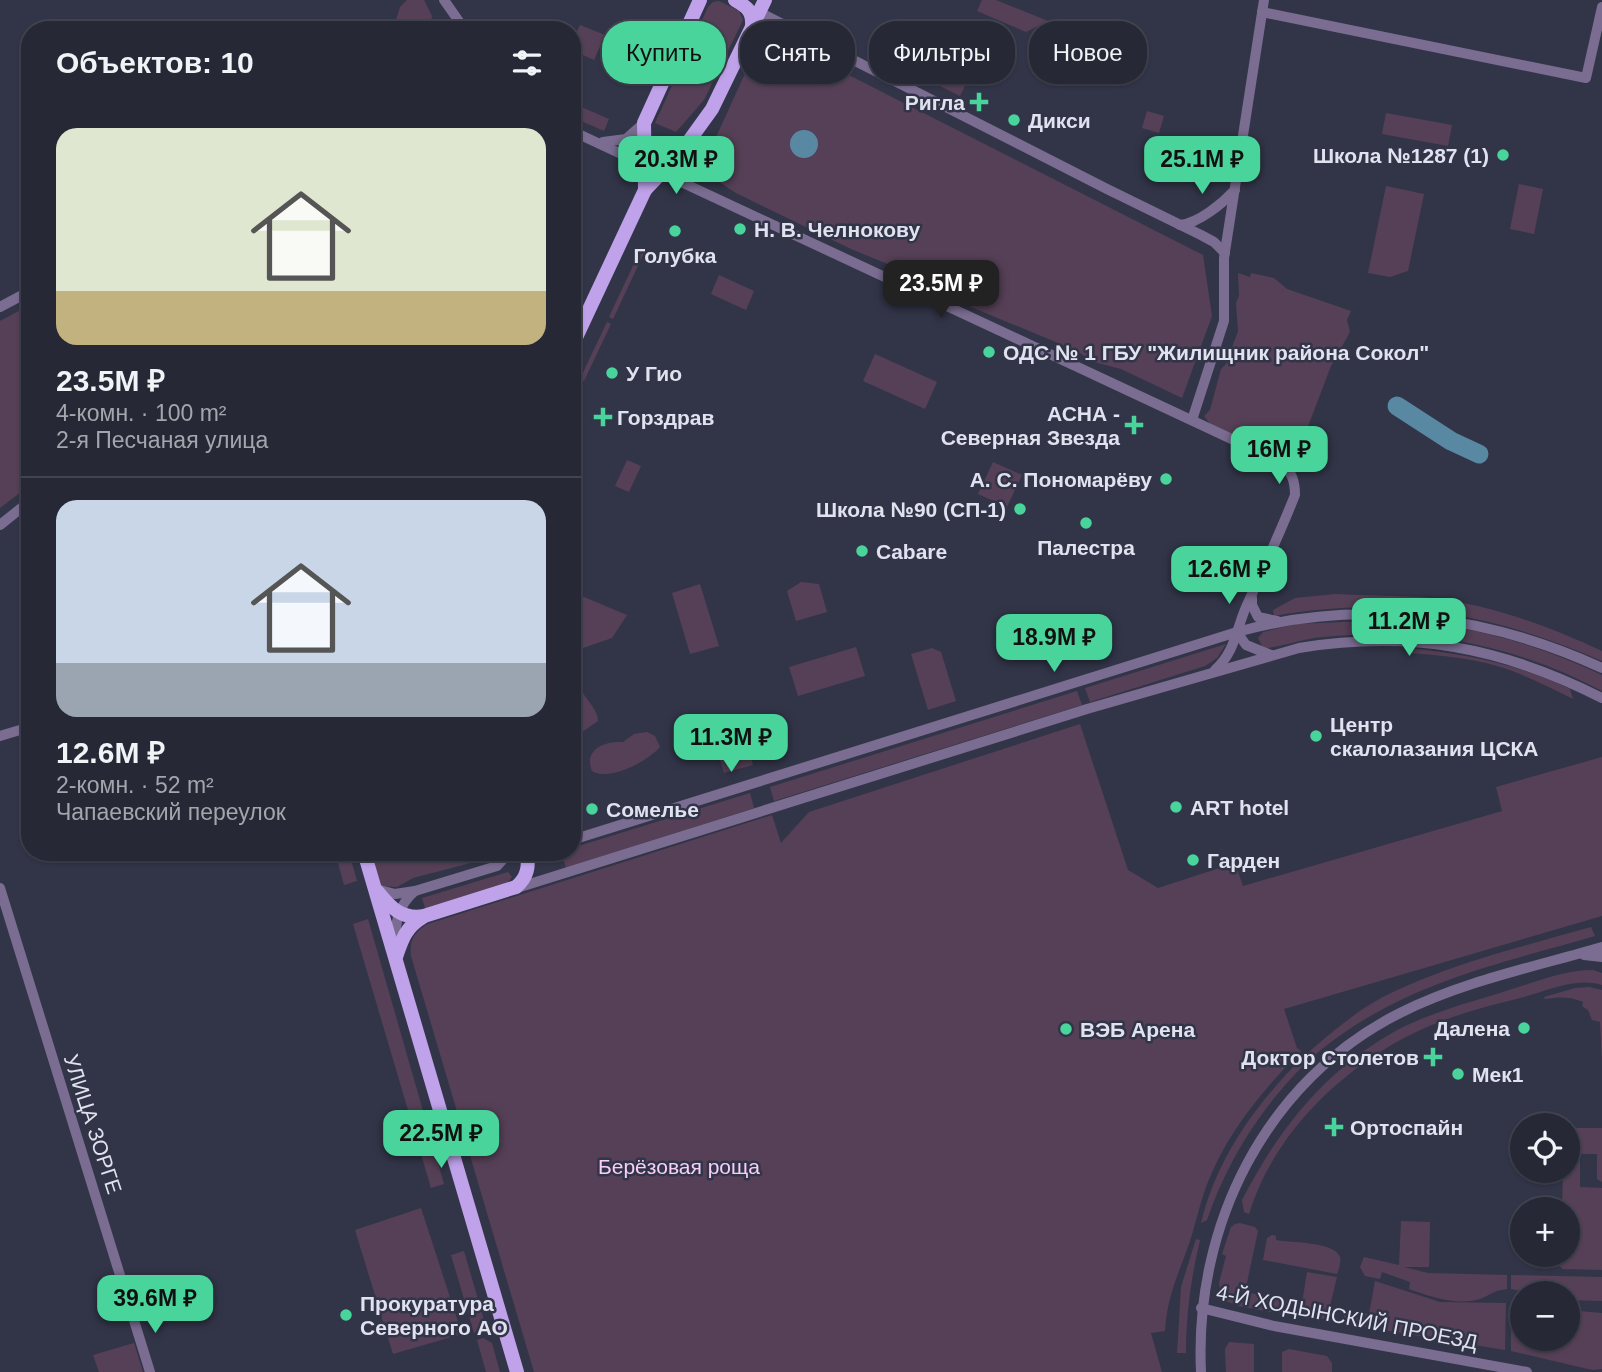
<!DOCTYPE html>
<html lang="ru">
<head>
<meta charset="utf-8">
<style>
	:root { --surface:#262836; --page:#2e303e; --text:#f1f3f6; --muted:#a4a6ad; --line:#424451; --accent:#49d49c }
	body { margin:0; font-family:Helvetica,sans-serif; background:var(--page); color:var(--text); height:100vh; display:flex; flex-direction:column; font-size:26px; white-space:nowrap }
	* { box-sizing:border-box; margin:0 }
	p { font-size:23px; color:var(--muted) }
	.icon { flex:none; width:38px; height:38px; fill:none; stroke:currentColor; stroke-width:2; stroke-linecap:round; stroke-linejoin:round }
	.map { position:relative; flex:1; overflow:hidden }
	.drawer { position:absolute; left:21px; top:21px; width:560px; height:840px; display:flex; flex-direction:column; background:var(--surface); border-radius:28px; box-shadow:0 2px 5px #0004,0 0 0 2px var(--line) }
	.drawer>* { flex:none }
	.hud { position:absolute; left:602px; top:21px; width:665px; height:63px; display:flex; gap:14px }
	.tools { position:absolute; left:1510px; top:1113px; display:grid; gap:14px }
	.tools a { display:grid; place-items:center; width:70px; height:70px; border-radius:50%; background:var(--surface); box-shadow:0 2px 5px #0004,0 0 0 2px var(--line); font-size:35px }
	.price { position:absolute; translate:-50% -60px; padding:0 16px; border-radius:14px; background:var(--accent); color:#111; font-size:23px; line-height:46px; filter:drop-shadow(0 2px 4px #0008) }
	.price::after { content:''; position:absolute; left:50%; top:42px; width:21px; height:16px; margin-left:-10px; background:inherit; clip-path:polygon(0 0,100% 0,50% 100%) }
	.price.selected { background:#222; color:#fff }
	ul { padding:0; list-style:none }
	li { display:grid; align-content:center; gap:14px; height:371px; padding:0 35px }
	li+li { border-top:2px solid var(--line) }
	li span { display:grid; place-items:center; height:217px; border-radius:21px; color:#555 }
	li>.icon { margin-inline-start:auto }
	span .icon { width:126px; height:126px; fill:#fffc; stroke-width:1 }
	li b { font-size:30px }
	h2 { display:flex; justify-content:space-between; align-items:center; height:84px; padding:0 35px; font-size:30px }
	.tag { padding:0 24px; border-radius:28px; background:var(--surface); box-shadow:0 2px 5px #0004,0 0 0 2px var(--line); font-size:24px; line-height:63px }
	.tag.selected { background:var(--accent); color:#111 }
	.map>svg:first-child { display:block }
	.green { fill:#564057 }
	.water { fill:#5989a2 }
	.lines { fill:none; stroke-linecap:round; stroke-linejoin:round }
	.river { stroke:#5989a2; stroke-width:19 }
	.minor { stroke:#7b6d91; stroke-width:10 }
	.major { stroke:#bfa2ea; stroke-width:14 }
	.poi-dot { fill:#49d49c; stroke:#323548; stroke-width:2.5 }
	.labels { text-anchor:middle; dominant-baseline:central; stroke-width:5; stroke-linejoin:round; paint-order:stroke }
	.poi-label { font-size:21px; font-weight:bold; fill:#e0e2ef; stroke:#323548; text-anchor:start }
	.street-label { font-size:21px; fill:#e0e2ef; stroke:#323548 }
	.park-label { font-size:21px; fill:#f8cdf9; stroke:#323548 }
</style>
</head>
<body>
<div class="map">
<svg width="1602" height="1372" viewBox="0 0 1602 1372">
	<rect width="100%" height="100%" fill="#323548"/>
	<g class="green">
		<polygon points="407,0 424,0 432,16 429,30 393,30 400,7"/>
		<polygon points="982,0 996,0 1048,21 1026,32 977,11"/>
		<polygon points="719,1 739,11 743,20 704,100 676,132 655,123 708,7 713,2"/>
		<polygon points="580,25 605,35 594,60 572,50 572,42"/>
		<polygon points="764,32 1203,255 1212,316 1182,398 1121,369 1094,362 1075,350 971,307 934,288 906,279 890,265 851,249 736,193 701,170"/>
		<polygon points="961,38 983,49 960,96 938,85"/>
		<polygon points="572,103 609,119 604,131 572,117"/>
		<polygon points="1147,111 1164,116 1159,133 1142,128"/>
		<polygon points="1386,113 1452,125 1448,146 1382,134"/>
		<polygon points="1519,184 1543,189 1534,234 1510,229"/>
		<polygon points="1386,186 1424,194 1408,271 1390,277 1368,273"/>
		<polygon points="640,251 644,253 613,319 609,317"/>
		<polygon points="1238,273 1250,277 1251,273 1274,278 1287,289 1351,311 1347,320 1350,332 1331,366 1296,458 1291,455 1290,462 1285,464 1211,425 1204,416 1210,410 1221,369 1226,364 1238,331 1236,303 1239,296"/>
		<polygon points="719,275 754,291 746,310 711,294"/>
		<polygon points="30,305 30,485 0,508 0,321"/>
		<polygon points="607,322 611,324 584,381 580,379"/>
		<polygon points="875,354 937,382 925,409 863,381"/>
		<polygon points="627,460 641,466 629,492 615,486"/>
		<polygon points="993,462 1022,475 1007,507 978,494"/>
		<polygon points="801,582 819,584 827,612 796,621 787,591"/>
		<polygon points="700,584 719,646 690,654 672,593"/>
		<path d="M 572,592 L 627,615 L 612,638 L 583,648 L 575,657 C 575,670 577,680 582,691 C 587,701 598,710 598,721 L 579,734 L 572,722 Z"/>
		<path d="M 1335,594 C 1367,596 1400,595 1432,598 C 1492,605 1548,626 1602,651 L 1602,661 C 1492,613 1393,595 1274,616 L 1273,610 L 1295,598 Z"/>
		<path d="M 1367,621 C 1396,622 1425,623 1453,627 C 1505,635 1554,653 1602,675 L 1602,691 C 1513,644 1424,627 1324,637 C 1305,638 1285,646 1267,648 L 1262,646 L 1258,638 L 1263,632 L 1296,624 Z"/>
		<polygon points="1226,644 1217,658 1205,666 1090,702 1085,688"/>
		<polygon points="856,647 865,676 798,696 789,667"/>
		<polygon points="932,648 941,652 956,701 928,710 911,654"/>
		<path d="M 1409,648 C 1466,654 1518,664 1570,689 L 1573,699 C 1545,685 1516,670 1486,663 C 1461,657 1435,655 1409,653 Z"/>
		<polygon points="1077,691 1082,705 774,801 770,787"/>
		<path d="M 1080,724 L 1128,870 L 1158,888 L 1235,863 L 1243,886 L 1502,811 L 1496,787 L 1602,757 L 1602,916 L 1284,1009 L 1297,1048 L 1301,1051 C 1263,1090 1228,1131 1208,1182 C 1200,1202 1196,1223 1189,1244 C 1178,1275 1167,1297 1165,1331 L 1151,1333 L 1162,1372 L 534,1372 L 411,956 C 409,940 415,931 428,924 L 772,815 L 781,843 L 809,812 Z"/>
		<polygon points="742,725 753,765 724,773 717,750"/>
		<path d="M 647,732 L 655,736 L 660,747 C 648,761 609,782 592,771 C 583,749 605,741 623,742 L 634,734 Z"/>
		<polygon points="750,793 754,808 566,868 561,852 572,852 572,848"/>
		<polygon points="335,852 349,852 357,881 344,885"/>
		<polygon points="367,852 494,852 486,859 413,878 397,887 381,886"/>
		<polygon points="508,872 512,877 506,884 426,911 422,898"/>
		<polygon points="368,919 444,1184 431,1188 353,924"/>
		<path d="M 1591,927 L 1595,936 C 1488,967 1395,985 1309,1060 L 1303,1057 C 1331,1033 1360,1007 1393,992 C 1456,962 1525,946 1591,927 Z"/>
		<path d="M 1593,970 L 1602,973 L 1602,985 C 1576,977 1549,990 1524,997 C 1483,1007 1441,1018 1404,1038 C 1335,1075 1272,1138 1249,1214 L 1244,1212 L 1242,1200 C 1280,1127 1326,1069 1399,1029 C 1431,1013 1466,1003 1500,993 C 1530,984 1562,970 1593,970 Z"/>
		<path d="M 1589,987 L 1602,990 L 1602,1063 L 1600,1022 L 1592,1020 L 1588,1010 L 1582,1006 L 1583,1002 C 1570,996 1558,997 1545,999 L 1544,997 L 1575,988 Z"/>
		<path d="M 1300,1060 L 1303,1066 C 1259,1110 1227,1162 1207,1220 L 1201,1223 C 1217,1158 1254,1107 1300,1060 Z"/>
		<polygon points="1568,1128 1602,1128 1602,1182 1597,1179 1597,1154 1580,1154 1580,1187 1602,1188 1602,1270 1563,1269 1559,1266 1560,1255 1568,1255 1568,1209 1562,1209 1563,1171 1568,1171"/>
		<polygon points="421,1208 462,1334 393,1354 355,1230"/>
		<path d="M 1401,1221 L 1430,1222 L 1429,1267 L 1404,1267 L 1428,1273 L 1507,1275 L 1507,1289 C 1492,1290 1487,1298 1476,1300 C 1453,1305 1429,1296 1409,1289 L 1410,1282 L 1382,1272 L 1380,1279 L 1365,1276 L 1360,1267 L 1364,1257 L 1399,1265 Z"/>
		<polygon points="1240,1223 1255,1227 1258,1231 1245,1292 1302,1303 1307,1272 1337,1277 1327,1318 1315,1320 1238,1306 1221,1299 1219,1283 1226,1256 1222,1254 1231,1227 1235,1224"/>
		<path d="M 1272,1235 L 1276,1236 L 1276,1240 C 1291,1243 1334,1241 1340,1257 C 1341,1262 1339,1269 1337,1274 L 1263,1260 L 1267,1238 Z"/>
		<path d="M 1196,1239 L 1200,1240 C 1191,1278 1186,1315 1186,1353 L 1177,1353 L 1181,1287 Z"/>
		<polygon points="464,1251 484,1320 483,1327 474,1333 451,1255"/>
		<polygon points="1511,1275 1602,1277 1602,1301 1568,1300 1568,1293 1530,1293 1511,1289"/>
		<polygon points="1375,1281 1440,1302 1506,1303 1505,1350 1352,1325 1344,1322 1344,1312 1347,1310 1369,1314"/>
		<polygon points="1511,1303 1522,1304 1522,1339 1568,1339 1568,1310 1602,1313 1602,1369 1592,1370 1511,1351"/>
		<polygon points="483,1338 492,1343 500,1372 486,1372 477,1340"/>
		<polygon points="1229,1342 1254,1344 1254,1372 1226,1372 1225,1349"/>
		<polygon points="134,1343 143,1372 99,1372 93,1355"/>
		<polygon points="1289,1349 1327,1356 1332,1363 1332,1372 1282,1372 1282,1352"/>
	</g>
	<circle class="water" cx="804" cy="144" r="14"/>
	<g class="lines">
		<polyline class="river" points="1397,406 1451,441 1479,454"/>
		<g class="minor">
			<polyline points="444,0 465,30"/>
			<polyline points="759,12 1107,189 1201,235 1214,242 1225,253"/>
			<polyline points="1262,12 1586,78 1602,7"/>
			<path d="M 572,131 L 1283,463 C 1292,474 1295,481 1295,495 C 1280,533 1263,570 1246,607 C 1236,630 1235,652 1215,670"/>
			<polyline points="603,142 626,139 644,123"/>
			<path d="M 1180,225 C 1199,223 1223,203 1235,190"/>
			<polyline points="0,307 30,291"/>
			<polyline points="1192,420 1224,321 1224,258 1264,0"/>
			<polyline points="0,525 30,501"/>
			<polyline points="1252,598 1252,605 1258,617 1277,621"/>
			<polyline points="1237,632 1246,645 1271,655"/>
			<polyline points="0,736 30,727"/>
			<path d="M 572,840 L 1237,632 C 1360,598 1487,615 1602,668"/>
			<polyline points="0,888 150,1372"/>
			<path d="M 517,888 L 1087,709 L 1299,648 C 1411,630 1501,647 1602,698"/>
			<polyline points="376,889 395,894 415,891 497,866 510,852"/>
			<path d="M 395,945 C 395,923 398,905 415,891"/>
			<polyline points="1584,955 1602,957"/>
			<polyline points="1201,1308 1274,1326 1527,1372"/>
			<path d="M 1201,1372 C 1194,1225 1266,1080 1400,1013 C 1464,981 1534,967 1602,947"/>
		</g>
		<g class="major">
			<path d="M 735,0 C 747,7 753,11 752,26"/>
			<polyline points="645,190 644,123 700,0"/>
			<polyline points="572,346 645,190 681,152 712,109 765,0"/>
			<polyline points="364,852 517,1372"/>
			<path d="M 378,892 C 390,907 402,920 424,916 L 516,887 C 528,877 529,866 527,852"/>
			<path d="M 396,957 C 402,939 406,927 423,917"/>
		</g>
	</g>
	<g class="poi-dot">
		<path d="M975.5 91.5h7v7h7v7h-7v7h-7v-7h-7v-7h7z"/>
		<circle cx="1014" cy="120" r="7"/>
		<circle cx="1503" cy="155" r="7"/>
		<circle cx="740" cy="229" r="7"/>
		<circle cx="675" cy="231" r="7"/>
		<circle cx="989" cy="352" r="7"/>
		<circle cx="612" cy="373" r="7"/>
		<path d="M599.5 406.5h7v7h7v7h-7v7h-7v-7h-7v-7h7z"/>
		<path d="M1130.5 414.5h7v7h7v7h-7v7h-7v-7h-7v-7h7z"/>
		<circle cx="1166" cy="479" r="7"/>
		<circle cx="1020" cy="509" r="7"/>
		<circle cx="1086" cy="523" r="7"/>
		<circle cx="862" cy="551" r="7"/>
		<circle cx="1316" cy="736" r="7"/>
		<circle cx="1176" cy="807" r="7"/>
		<circle cx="592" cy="809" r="7"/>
		<circle cx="1193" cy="860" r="7"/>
		<circle cx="1524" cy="1028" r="7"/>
		<circle cx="1066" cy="1029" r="7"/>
		<path d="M1429.5 1046.5h7v7h7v7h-7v7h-7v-7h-7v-7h7z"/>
		<circle cx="1458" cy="1074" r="7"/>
		<path d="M1330.5 1116.5h7v7h7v7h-7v7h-7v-7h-7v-7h7z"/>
		<circle cx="346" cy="1315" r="7"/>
	</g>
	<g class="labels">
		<g class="poi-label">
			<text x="965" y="102" text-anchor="end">Ригла</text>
			<text x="1028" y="120">Дикси</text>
			<text x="1489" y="155" text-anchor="end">Школа №1287 (1)</text>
			<text x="754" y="229">Н. В. Челнокову</text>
			<text x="675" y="255" text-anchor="middle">Голубка</text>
			<text x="1003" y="352">ОДС № 1 ГБУ "Жилищник района Сокол"</text>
			<text x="626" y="373">У Гио</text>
			<text x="1120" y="413" text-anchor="end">АСНА -<tspan x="1120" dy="24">Северная Звезда</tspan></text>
			<text x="617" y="417">Горздрав</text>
			<text x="1152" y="479" text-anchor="end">А. С. Пономарёву</text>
			<text x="1006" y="509" text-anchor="end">Школа №90 (СП-1)</text>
			<text x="1086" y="547" text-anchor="middle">Палестра</text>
			<text x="876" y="551">Cabare</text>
			<text x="1330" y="724">Центр<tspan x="1330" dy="24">скалолазания ЦСКА</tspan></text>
			<text x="1190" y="807">ART hotel</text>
			<text x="606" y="809">Сомелье</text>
			<text x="1207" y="860">Гарден</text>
			<text x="1510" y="1028" text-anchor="end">Далена</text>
			<text x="1080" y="1029">ВЭБ Арена</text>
			<text x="1419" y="1057" text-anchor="end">Доктор Столетов</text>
			<text x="1472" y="1074">Мек1</text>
			<text x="1350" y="1127">Ортоспайн</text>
			<text x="360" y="1303">Прокуратура<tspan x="360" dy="24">Северного АО</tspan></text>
		</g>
		<g class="street-label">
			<text transform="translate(93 1124) rotate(72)">УЛИЦА ЗОРГЕ</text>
			<text transform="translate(1347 1317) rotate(11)">4-Й ХОДЫНСКИЙ ПРОЕЗД</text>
		</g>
		<g class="park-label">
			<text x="679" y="1166">Берёзовая роща</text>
		</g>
	</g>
</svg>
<div class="tools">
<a><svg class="icon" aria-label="locate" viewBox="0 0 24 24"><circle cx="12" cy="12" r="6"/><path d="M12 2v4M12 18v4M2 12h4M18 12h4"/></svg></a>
<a>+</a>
<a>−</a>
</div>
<b class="price" style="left:676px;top:196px">20.3M ₽</b>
<b class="price" style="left:1202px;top:196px">25.1M ₽</b>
<b class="price selected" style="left:941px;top:320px">23.5M ₽</b>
<b class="price" style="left:1279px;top:486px">16M ₽</b>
<b class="price" style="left:1229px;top:606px">12.6M ₽</b>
<b class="price" style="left:1409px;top:658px">11.2M ₽</b>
<b class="price" style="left:1054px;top:674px">18.9M ₽</b>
<b class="price" style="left:731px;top:774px">11.3M ₽</b>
<b class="price" style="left:441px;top:1170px">22.5M ₽</b>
<b class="price" style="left:155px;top:1335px">39.6M ₽</b>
<div class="hud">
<a class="tag selected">Купить</a>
<a class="tag">Снять</a>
<a class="tag">Фильтры</a>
<a class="tag">Новое</a>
</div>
<section class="drawer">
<h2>Объектов: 10<svg class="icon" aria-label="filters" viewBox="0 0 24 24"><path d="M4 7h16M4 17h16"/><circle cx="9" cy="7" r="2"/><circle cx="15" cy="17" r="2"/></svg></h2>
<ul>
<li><span style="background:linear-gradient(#dfe7d0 75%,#c2b280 0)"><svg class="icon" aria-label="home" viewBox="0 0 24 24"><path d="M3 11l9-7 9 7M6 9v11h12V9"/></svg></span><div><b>23.5M ₽</b><p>4-комн. · 100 m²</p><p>2-я Песчаная улица</p></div></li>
<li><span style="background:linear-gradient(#c9d6e8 75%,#9aa5b1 0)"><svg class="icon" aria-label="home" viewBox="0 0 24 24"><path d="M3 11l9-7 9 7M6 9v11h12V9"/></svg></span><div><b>12.6M ₽</b><p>2-комн. · 52 m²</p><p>Чапаевский переулок</p></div></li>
</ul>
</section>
</div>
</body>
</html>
